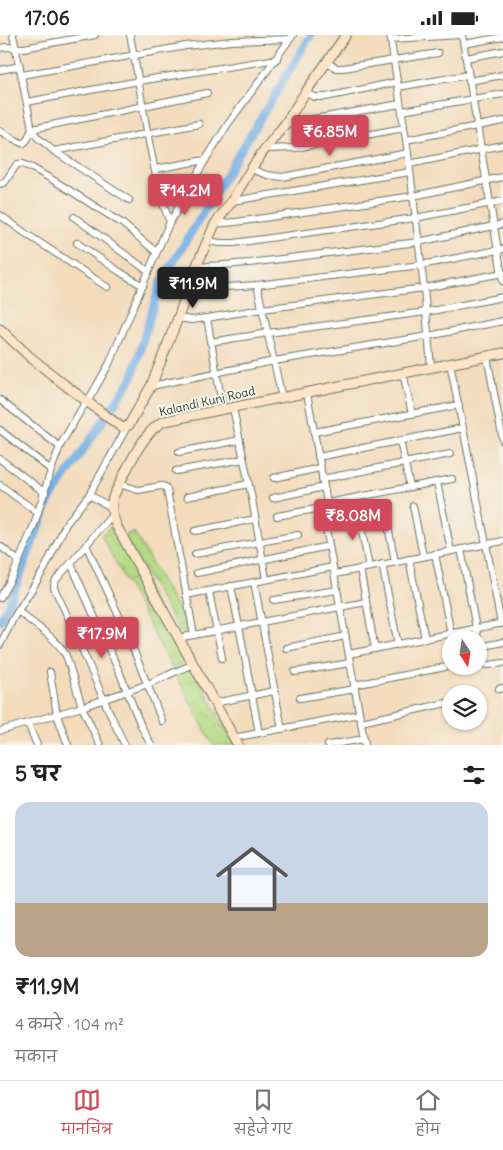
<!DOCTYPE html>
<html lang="hi">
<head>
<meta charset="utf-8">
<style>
	:root { --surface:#fff; --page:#f6f6f6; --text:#222; --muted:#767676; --line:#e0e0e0; --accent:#d1495b }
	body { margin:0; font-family:Delius,"Playpen Sans Deva",sans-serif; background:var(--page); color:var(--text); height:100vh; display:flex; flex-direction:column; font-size:19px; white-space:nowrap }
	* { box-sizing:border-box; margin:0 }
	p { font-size:16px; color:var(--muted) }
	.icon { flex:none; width:28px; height:28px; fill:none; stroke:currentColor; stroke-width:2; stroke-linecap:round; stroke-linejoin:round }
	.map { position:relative; height:710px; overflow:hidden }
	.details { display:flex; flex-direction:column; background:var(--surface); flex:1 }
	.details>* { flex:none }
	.needle { width:32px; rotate:168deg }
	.fabs { position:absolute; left:442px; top:595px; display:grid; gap:10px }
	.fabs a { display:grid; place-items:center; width:45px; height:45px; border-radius:50%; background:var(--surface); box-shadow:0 1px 4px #0004; font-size:25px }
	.price { position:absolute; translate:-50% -42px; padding:0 11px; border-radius:5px; background:var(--accent); color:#fff; font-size:16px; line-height:32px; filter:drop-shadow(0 1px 2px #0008) }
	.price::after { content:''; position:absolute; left:50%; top:30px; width:15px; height:11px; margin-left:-8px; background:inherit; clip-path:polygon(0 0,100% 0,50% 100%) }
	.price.selected { background:#222; color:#fff }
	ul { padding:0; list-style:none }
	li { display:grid; align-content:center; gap:10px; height:265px; padding:0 15px }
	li+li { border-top:1px solid var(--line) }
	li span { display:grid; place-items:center; height:155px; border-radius:15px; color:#555 }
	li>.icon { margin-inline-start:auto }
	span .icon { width:90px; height:90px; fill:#fffc; stroke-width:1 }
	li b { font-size:21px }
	h2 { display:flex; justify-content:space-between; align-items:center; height:60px; padding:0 15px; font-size:21px }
	.status { display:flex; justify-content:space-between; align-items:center; height:35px; padding:0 25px; background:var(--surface); direction:ltr }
	.status svg { height:14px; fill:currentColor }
	.dock { display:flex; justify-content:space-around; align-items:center; height:70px; border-top:1px solid var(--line); background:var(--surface); font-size:14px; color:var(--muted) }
	.dock a { display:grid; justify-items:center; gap:2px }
	.dock .selected { color:var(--accent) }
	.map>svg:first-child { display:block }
	.park { fill:url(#park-crowns); stroke:#6a8c5c }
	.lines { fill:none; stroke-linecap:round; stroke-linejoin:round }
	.canal { stroke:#73afe5; stroke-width:8 }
	.street-casing { stroke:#697464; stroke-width:8 }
	.secondary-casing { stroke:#697464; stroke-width:11 }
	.street { stroke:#fff; stroke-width:6 }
	.secondary { stroke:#fee4c6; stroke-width:9 }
	.labels { text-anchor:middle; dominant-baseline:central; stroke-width:4; stroke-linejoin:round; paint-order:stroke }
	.street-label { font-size:12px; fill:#1f3d34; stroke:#f7f3e8 }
</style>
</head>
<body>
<div class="status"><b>17:06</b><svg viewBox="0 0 49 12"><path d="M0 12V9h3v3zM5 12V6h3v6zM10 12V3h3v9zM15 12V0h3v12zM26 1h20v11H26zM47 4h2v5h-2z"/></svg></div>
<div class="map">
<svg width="503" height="710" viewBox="0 0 503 710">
	<defs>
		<pattern id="park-crowns" width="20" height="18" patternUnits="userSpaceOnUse" patternTransform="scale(1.25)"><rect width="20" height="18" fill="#b4da83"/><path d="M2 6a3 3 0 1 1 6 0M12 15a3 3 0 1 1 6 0" fill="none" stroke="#9abc72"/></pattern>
	</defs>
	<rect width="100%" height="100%" fill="#f7f3e8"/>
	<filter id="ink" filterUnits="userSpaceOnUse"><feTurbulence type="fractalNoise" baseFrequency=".02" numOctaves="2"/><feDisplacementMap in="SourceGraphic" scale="10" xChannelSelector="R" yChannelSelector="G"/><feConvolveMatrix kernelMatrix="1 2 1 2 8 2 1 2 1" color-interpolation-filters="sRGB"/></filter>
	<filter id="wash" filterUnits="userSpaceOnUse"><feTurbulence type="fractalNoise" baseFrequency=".0096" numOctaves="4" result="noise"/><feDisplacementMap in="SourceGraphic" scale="20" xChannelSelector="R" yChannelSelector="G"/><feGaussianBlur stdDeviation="1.12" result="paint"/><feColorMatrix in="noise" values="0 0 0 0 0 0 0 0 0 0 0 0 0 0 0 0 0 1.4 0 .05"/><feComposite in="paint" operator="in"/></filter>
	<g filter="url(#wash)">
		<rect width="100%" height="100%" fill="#f3dbbc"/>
		<g class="park">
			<polygon points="111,492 188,625 172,633 101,500"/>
			<polygon points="134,497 190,596 180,597 124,501"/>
			<polygon points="190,629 235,710 213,710 175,638"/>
		</g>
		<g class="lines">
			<polyline class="canal" points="0,585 9,569 49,466 132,343 160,249 311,0"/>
		</g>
	</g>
	<g filter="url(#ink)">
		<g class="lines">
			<defs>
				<g id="street">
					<polyline points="13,0 32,94 37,102 54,116 129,165"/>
					<path d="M 130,0 C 138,39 143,78 151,117 C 156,141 160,164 170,187"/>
					<polyline points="390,0 408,118 424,253 431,332"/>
					<polyline points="462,0 503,246"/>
					<polyline points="391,4 461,0"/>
					<polyline points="464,9 503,2"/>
					<polyline points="0,13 6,12 24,13 95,0"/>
					<polyline points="466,23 503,16"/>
					<polyline points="326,28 337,33 343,33 438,18"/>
					<polyline points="0,35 20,31"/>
					<polyline points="22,40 186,11 232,6 290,4"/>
					<polyline points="469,46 503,40"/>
					<polyline points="398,52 468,40"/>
					<polyline points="305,58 315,62 326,62 397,47"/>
					<polyline points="27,67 139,46 277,24"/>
					<polyline points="402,76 503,59"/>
					<polyline points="285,89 400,69"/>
					<polyline points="0,96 21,108 24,108 27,105 32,94 207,58"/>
					<polyline points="406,105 503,86"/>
					<polyline points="265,114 296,113 404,93"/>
					<polyline points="54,116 199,89"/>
					<polyline points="409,129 503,110"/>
					<polyline points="155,134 205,125"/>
					<polyline points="251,134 267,140 282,142 408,118"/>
					<polyline points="0,149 5,147 17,129 23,129 34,134 58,148 123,189 156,217"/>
					<polyline points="232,166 410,137"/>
					<polyline points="0,180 25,198 107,252"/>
					<polyline points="74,182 148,236"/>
					<polyline points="215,189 236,187 413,161 503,142"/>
					<polyline points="207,206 220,208 234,208 415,183 503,166"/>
					<polyline points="77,208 120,237 143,251"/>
					<polyline points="196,232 249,228 418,207 503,189"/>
					<polyline points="192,244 203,250 211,253 257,250 421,230 503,214"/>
					<polyline points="257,250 282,363"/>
					<polyline points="178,283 191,285 207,283 262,274 424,253 503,238"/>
					<polyline points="207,283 223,375"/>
					<polyline points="210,307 268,298 426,277 503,262"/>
					<polyline points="487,321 503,406"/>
					<polyline points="450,328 486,509 501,589"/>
					<polyline points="403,338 412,379"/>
					<polyline points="151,351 274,326 428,301 503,286"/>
					<polyline points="307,358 327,468 325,480 325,488 365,710"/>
					<polyline points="0,365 60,412"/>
					<polyline points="233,373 252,464 266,544"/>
					<polyline points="0,395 51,435"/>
					<polyline points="314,397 459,370"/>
					<polyline points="400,406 410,452"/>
					<polyline points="179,417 240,405"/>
					<polyline points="318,422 463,393"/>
					<polyline points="0,424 45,458"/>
					<polyline points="176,436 244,424"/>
					<polyline points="274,443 320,433"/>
					<polyline points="322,444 450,419"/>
					<polyline points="437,447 451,516"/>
					<polyline points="119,449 138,455 161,451 166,452 167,455 194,600"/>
					<polyline points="0,450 38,478"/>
					<polyline points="89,460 111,472"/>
					<polyline points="187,462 248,449"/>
					<polyline points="273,463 324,452"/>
					<polyline points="327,468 452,444"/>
					<polyline points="384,470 395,527"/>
					<polyline points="413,471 423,521"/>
					<polyline points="358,476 369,532"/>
					<path d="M 112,480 L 56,545 L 54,549 L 54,553 C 80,604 99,659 125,710"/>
					<polyline points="277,481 327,472"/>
					<polyline points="195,496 255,484"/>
					<polyline points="86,510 126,596 162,686"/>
					<polyline points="0,511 19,526"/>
					<polyline points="461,514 478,604"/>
					<polyline points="195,519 298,500"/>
					<polyline points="435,519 451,599"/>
					<polyline points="409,524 425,604"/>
					<polyline points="71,529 121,641 141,691 151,710"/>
					<polyline points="382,529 398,610"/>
					<polyline points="360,534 375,614"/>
					<polyline points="197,538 329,511"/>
					<polyline points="335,539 503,506"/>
					<polyline points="254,547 282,694"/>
					<polyline points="231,551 239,591 259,698"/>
					<polyline points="209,556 222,623"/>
					<polyline points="186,560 333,532"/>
					<polyline points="0,563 13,540 34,490 51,435 61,409 82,373 88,366 109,329 168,191 203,129 228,89 293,0"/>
					<polyline points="274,565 337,555"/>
					<path d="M 18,576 C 33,589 60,605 67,623 L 82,672 L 100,710"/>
					<polyline points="178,603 366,567"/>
					<polyline points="479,608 482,625 484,629 489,630 503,628"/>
					<polyline points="0,610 14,582 44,535 66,489 89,460 127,392"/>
					<polyline points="479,612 503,607"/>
					<polyline points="286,613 346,601"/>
					<polyline points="349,619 503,588"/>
					<polyline points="50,637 57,680 68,710"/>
					<polyline points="295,637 350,628"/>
					<polyline points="354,650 445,632"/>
					<polyline points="499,654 503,653"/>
					<polyline points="300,663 355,654"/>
					<polyline points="214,668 274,656"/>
					<polyline points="361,687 451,667"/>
					<polyline points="28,689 37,710"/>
					<polyline points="0,696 82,672 148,649 193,629"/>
					<polyline points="233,703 359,679"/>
					<polyline points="328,710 364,704"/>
				</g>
				<g id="secondary">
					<polyline points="0,294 29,321 65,350 121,392 124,393 129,390 151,351 178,283 196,232 215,189 232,166 251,134 265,114 285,89 305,58 346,0"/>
					<path d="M 238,710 L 117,492 C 113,482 110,473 113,462 C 124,441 143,394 165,386 L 503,318"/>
				</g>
			</defs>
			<use href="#street" class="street-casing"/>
			<use href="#secondary" class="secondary-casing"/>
			<use href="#street" class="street"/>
			<use href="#secondary" class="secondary"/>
		</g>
	</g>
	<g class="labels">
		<g class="street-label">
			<text transform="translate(207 366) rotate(-13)">Kalandi Kunj Road</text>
		</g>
	</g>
</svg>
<div class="fabs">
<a><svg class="needle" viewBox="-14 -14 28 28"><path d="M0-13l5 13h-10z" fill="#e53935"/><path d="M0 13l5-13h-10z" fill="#767676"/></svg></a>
<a><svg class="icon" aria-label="layers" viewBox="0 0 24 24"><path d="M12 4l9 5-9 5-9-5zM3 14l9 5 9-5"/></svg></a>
</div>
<b class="price" style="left:330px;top:122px">₹6.85M</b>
<b class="price" style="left:185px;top:181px">₹14.2M</b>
<b class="price selected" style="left:193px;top:274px">₹11.9M</b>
<b class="price" style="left:353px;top:506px">₹8.08M</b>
<b class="price" style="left:102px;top:624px">₹17.9M</b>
</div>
<section class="details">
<h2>5 घर<svg class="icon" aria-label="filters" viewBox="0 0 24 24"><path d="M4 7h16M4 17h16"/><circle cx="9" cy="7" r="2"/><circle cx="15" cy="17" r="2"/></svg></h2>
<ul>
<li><span style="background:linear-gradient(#c9d6e8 65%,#b9a48a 0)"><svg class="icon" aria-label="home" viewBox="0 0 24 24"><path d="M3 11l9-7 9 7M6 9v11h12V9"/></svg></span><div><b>₹11.9M</b><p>4 कमरे · 104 m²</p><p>मकान</p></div></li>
</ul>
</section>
<nav class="dock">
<a class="selected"><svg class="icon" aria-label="map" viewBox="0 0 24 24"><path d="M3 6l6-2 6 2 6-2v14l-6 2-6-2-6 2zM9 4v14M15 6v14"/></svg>मानचित्र</a>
<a><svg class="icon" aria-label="saved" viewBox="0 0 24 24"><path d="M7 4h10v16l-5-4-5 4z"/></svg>सहेजे गए</a>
<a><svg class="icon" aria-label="home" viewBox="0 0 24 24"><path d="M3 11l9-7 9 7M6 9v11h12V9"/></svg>होम</a>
</nav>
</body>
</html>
